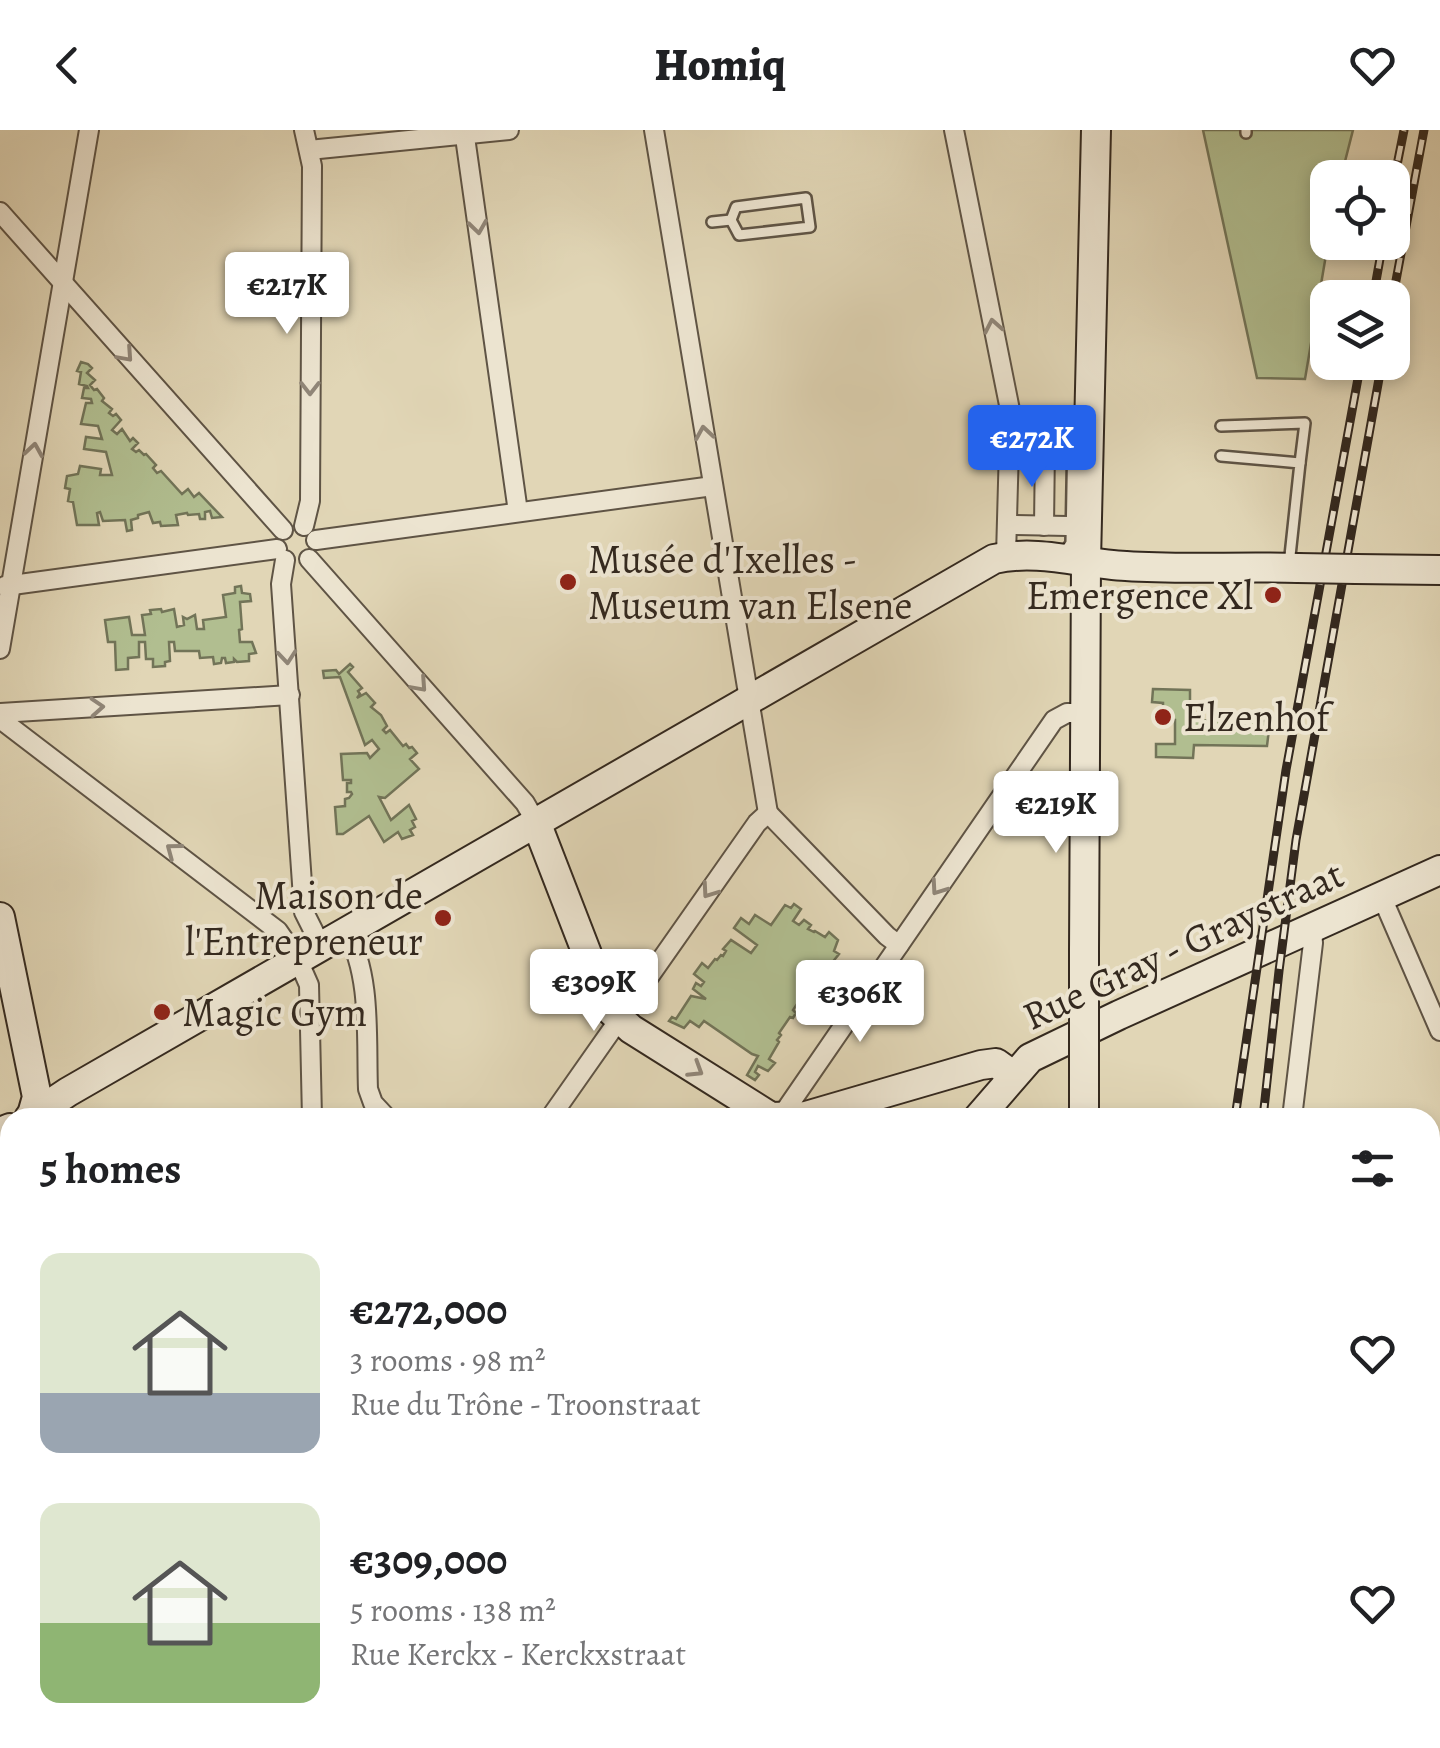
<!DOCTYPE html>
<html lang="en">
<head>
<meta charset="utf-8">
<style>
	:root { --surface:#fff; --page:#f2f2f2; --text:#202124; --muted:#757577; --accent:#2563eb }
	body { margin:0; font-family:Alegreya,serif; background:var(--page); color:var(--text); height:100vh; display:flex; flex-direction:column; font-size:38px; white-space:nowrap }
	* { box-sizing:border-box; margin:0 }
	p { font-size:32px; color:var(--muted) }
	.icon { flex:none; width:55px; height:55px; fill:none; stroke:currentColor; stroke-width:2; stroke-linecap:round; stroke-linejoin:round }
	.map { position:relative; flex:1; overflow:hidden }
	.panel { position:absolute; left:0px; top:978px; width:1440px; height:642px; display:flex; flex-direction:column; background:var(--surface); border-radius:30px 30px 0 0; box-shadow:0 5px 15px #0003 }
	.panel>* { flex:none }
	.tools { position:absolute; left:1310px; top:30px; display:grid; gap:20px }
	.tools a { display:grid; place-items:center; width:100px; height:100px; border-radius:20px; background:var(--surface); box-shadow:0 5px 15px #0003; font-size:50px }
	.price { position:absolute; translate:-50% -85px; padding:0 22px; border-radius:10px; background:#fff; color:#222; font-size:32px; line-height:65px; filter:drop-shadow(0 2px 5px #0008) }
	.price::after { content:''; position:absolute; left:50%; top:60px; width:30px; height:22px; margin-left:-15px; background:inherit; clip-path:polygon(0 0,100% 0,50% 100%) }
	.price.active { background:var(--accent); color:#fff }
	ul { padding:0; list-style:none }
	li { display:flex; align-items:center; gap:30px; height:250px; padding:0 40px }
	li span { display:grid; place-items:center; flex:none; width:280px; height:200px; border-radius:20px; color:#555 }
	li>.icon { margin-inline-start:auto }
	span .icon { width:120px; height:120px; fill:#fffc; stroke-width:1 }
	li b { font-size:42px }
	h2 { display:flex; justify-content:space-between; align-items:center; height:120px; padding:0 40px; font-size:42px }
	header { display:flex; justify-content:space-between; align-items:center; height:130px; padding:0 40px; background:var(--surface); font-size:45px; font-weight:800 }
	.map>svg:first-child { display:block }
	.green { fill:#b1be90; stroke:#727458; stroke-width:2.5 }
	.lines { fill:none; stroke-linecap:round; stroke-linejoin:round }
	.lane-casing { stroke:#5f5445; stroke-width:14 }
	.street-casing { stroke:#5f5445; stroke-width:22 }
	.secondary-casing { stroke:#34291f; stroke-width:32 }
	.lane { stroke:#ece4d0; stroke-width:9 }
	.street { stroke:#ece4d0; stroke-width:18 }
	.secondary { stroke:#ece4d0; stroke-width:28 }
	.tram { stroke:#34291f; stroke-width:2.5 }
	.rail-casing { stroke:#34291f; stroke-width:9 }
	.rail { stroke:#ece4d0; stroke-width:5; stroke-dasharray:15; stroke-linecap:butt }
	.secondary-bridge-casing { stroke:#34291f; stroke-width:32; stroke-linecap:butt }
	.secondary-bridge { stroke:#ece4d0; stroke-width:28 }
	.oneway { stroke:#908678 }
	.poi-dot { fill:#8f2418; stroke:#ece4d0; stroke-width:4 }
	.labels { text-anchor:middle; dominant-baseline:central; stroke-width:8; stroke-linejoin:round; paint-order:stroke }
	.poi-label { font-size:40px; fill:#34291f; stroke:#ece4d0; text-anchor:start }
	.street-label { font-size:40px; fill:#34291f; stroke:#ece4d0 }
</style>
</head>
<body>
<header><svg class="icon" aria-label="back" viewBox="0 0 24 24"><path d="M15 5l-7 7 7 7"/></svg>Homiq<svg class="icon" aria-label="heart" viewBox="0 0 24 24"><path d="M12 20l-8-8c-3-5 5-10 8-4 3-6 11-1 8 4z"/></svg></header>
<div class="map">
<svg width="1440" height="1618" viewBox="0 0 1440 1618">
	<rect width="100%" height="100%" fill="#e1d6b6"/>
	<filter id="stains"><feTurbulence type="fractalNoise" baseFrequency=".002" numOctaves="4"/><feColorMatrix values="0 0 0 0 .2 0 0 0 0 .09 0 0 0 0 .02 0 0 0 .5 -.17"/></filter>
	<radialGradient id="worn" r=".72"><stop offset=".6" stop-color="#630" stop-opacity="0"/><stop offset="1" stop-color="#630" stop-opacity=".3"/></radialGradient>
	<g class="green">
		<polygon points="1203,0 1353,0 1341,47 1328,48 1328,113 1305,249 1257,248"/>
		<polygon points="81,232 88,234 92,238 87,243 95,250 90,255 94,260 97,259 104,268 102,271 112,279 109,283 113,286 116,284 121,290 112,300 117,304 122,299 130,311 133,308 138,313 132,319 136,322 139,320 144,325 146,324 156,335 153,338 157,343 161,341 182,364 188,359 194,367 199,363 222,387 212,388 210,381 205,382 205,389 200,389 199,384 188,385 187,383 176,385 178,395 161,396 160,392 153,393 149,382 138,385 138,388 131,390 132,400 127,401 125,390 103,391 100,382 97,383 99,395 77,395 73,372 68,371 70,359 65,358 67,346 78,344 80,336 101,339 100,345 112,345 106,322 84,319 86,307 102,309 98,296 81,294 86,273 92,273 91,269 82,268 84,258 88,258 87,256 79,254 81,242 77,241"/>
		<polygon points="241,456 242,463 250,464 251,471 240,472 242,499 239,500 240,512 252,512 256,523 249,524 249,531 237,532 234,529 234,532 226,533 225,528 222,528 221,533 214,534 213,527 200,528 199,521 175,521 174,512 169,512 170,531 165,532 165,536 153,537 153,529 146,529 145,512 139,512 139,527 128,528 128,539 116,540 115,512 108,512 105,490 129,487 132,505 145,505 142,485 151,484 150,480 161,479 162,482 174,479 177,497 184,495 183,487 187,489 195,485 197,499 204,499 203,490 226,487 223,465 235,463 235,457"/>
		<polygon points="350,534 353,537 348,542 362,558 358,561 360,564 357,568 366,563 375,573 371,577 381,585 387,596 383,600 386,603 390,600 403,616 406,614 409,618 412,617 417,623 410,629 419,639 385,668 379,667 391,690 409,675 416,689 412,691 415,697 410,700 413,705 402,709 398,702 384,712 369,686 343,704 337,704 335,677 345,676 345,669 349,668 352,664 351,662 347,662 347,653 351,653 351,650 343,650 341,624 367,623 370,628 379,619 372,610 365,615 340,547 324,548 323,541 336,540 339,544"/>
		<polygon points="1153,559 1190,560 1190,590 1270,591 1267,616 1194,615 1193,628 1156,627 1156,614 1175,614 1175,590 1163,589 1163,573 1152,572"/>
		<polygon points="794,774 801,779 793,791 799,795 804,790 811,795 808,799 814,802 815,801 825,807 829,802 838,810 834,821 839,824 831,834 827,832 811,856 808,855 803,863 804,865 801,870 808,876 805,880 797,874 793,880 796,883 793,888 790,887 779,903 781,905 777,910 779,912 769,929 775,933 768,941 758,936 755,942 759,945 755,950 747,945 758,926 752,924 704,891 699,897 690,891 684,898 669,891 672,887 676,889 691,866 706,869 693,859 696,853 701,856 704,852 694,844 702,833 708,838 715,829 717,830 721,825 723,826 726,821 723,819 731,810 751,823 757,815 734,798 741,788 749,794 755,785 771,795 785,775 791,778"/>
	</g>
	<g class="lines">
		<defs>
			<g id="lane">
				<polyline points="1246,0 1246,3"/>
				<polygon points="806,68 810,97 739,105 731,90 736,77"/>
				<polyline points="712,92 731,90"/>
				<polyline points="1221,296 1305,293 1300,333"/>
				<polyline points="1221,326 1300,333 1289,435"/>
				<polyline points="1063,425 1071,413 1073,302 1082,291"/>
				<polyline points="10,1203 10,1255"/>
				<polyline points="1,1253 1,1185 10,1173"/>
				<polyline points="0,1311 10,1314"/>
			</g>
			<g id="street">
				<polyline points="304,0 312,36 310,371 304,396"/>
				<polyline points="464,0 518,382"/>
				<polyline points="654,0 768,683"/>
				<polyline points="954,0 1010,280 1006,426"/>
				<polyline points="309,20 509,0"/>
				<polyline points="0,82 283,400"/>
				<polyline points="1013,291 1071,292 1090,282"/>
				<polyline points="1020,294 1045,316 1044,396"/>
				<polyline points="1045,316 1058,321 1064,328"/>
				<polyline points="1013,395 1067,396"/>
				<polyline points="316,410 713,356"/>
				<polyline points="309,429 525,673 536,692"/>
				<polyline points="285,430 281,454 304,782 321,816"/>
				<polyline points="5,456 277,419"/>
				<polyline points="0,519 89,0"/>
				<polyline points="0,583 290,565"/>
				<polyline points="0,589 278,801 298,830 309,855 312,988"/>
				<polyline points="768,683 887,806 899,815"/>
				<polyline points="1381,765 1440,901"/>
				<path d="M 346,801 C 372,844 366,910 368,959 L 373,973 L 387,988"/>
				<polyline points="550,988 757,693 768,683"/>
				<polyline points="780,988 1054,590 1067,583 1085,583"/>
				<polyline points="1292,988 1313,813 1312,798"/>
				<polyline points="0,1027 10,1016"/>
				<polyline points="1430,1128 1440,1138"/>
				<polyline points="0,1133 10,1123"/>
				<polyline points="1430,1245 1440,1234"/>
				<polyline points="0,1279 10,1288"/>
				<polyline points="1430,1427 1440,1422"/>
				<polyline points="1430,1540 1440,1542"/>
				<polyline points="0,1544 10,1546"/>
				<polyline points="91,1610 93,1618"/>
				<polyline points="215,1610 239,1618"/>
				<polyline points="758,1610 759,1618"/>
				<polyline points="1329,1610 1329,1618"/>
				<polyline points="649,1618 670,1610"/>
			</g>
			<g id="secondary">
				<polyline points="1356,439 1440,440"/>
				<polyline points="536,692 608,878 631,899 771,987 806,986 981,935 996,933 1013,945"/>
				<polyline points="0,787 37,967 31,988"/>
				<polyline points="1084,821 1086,431 1096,0"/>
				<path d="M 29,988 L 68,962 L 994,429 C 1038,419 1082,434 1126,436 C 1183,440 1240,436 1298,438"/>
				<polyline points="978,988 1030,928 1119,885 1440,740"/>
				<polyline points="0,1002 10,998"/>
				<polyline points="0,1328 10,1329"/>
				<polyline points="1430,1578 1440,1588"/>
				<polyline points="1430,1604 1440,1615"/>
				<polyline points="457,1610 457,1618"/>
				<polyline points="1072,1618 1072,1610"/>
			</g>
		</defs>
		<use href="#lane" class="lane-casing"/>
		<use href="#street" class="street-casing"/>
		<use href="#secondary" class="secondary-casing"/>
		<use href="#lane" class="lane"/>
		<use href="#street" class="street"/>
		<use href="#secondary" class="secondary"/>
		<g class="tram">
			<polyline points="0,1315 10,1317"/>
			<polyline points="1430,1588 1440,1599"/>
		</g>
		<defs>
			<g id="rail">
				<polyline points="1392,60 1404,0"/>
				<polyline points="1373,168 1383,112"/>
				<polyline points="1392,172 1424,0"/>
				<polyline points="1235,988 1286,640 1361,232"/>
				<polyline points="1263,988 1279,841 1296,710 1382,232"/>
				<polyline points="1197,1610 1197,1618"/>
				<polyline points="1217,1610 1217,1618"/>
			</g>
		</defs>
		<use href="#rail" class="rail-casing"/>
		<use href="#rail" class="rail"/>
		<defs>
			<g id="secondary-bridge">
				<polyline points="1298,438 1356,439"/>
				<polyline points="1084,988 1084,821"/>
			</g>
		</defs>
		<use href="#secondary-bridge" class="secondary-bridge-casing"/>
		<use href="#secondary-bridge" class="secondary-bridge"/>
	</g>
	<defs><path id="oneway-chevron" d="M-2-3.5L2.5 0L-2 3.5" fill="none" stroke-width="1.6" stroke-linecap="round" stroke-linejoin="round" transform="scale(2.5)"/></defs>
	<g class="oneway">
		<use href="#oneway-chevron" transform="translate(478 97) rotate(82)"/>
		<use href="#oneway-chevron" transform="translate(993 196) rotate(-101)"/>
		<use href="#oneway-chevron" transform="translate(126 225) rotate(48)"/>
		<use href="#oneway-chevron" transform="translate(310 258) rotate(90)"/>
		<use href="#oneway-chevron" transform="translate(704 303) rotate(-99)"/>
		<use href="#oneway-chevron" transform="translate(34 320) rotate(-81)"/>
		<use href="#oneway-chevron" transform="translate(287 527) rotate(85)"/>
		<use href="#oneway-chevron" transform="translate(420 555) rotate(48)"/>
		<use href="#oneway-chevron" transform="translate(97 577) rotate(-4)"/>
		<use href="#oneway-chevron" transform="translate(173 720) rotate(-143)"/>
		<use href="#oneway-chevron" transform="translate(938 758) rotate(125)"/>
		<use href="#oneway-chevron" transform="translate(709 761) rotate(125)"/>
		<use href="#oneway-chevron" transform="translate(696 940) rotate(32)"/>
	</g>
	<g class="poi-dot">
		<circle cx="568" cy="452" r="10"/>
		<circle cx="1273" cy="465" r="10"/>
		<circle cx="1163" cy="587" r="10"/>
		<circle cx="443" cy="788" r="10"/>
		<circle cx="162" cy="882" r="10"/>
	</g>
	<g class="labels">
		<g class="poi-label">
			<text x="588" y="429">Musée d'Ixelles -<tspan x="588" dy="46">Museum van Elsene</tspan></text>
			<text x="1253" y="465" text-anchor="end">Emergence Xl</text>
			<text x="1183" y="587">Elzenhof</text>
			<text x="423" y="765" text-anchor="end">Maison de<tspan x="423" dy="46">l'Entrepreneur</tspan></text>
			<text x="182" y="882">Magic Gym</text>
		</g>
		<g class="street-label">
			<text transform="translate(1183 815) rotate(-25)">Rue Gray - Graystraat</text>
		</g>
	</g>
	<rect width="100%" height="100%" filter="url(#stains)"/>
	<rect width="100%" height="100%" fill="url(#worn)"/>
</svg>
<div class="tools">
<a><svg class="icon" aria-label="locate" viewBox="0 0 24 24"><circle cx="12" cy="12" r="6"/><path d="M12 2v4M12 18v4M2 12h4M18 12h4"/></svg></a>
<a><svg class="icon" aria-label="layers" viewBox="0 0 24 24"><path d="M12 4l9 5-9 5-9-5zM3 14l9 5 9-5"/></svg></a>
</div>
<b class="price" style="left:287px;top:207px">€217K</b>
<b class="price active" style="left:1032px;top:360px">€272K</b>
<b class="price" style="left:1056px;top:726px">€219K</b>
<b class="price" style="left:594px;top:904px">€309K</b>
<b class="price" style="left:860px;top:915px">€306K</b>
<section class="panel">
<h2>5 homes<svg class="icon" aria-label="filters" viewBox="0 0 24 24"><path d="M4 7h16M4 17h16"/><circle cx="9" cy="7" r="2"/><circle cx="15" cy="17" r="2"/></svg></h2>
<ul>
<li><span style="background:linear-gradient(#dfe7d0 70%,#9aa5b1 0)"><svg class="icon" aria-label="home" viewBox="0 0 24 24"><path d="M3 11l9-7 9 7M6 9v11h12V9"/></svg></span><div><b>€272,000</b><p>3 rooms · 98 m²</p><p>Rue du Trône - Troonstraat</p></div><svg class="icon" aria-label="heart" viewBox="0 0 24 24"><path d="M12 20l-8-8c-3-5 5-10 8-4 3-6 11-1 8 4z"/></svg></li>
<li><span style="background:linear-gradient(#dfe7d0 60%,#8fb573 0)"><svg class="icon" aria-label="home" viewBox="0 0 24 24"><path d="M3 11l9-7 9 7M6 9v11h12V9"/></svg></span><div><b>€309,000</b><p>5 rooms · 138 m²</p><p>Rue Kerckx - Kerckxstraat</p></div><svg class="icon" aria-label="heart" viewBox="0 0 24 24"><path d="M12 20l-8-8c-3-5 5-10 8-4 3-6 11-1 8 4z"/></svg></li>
</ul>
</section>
</div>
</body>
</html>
